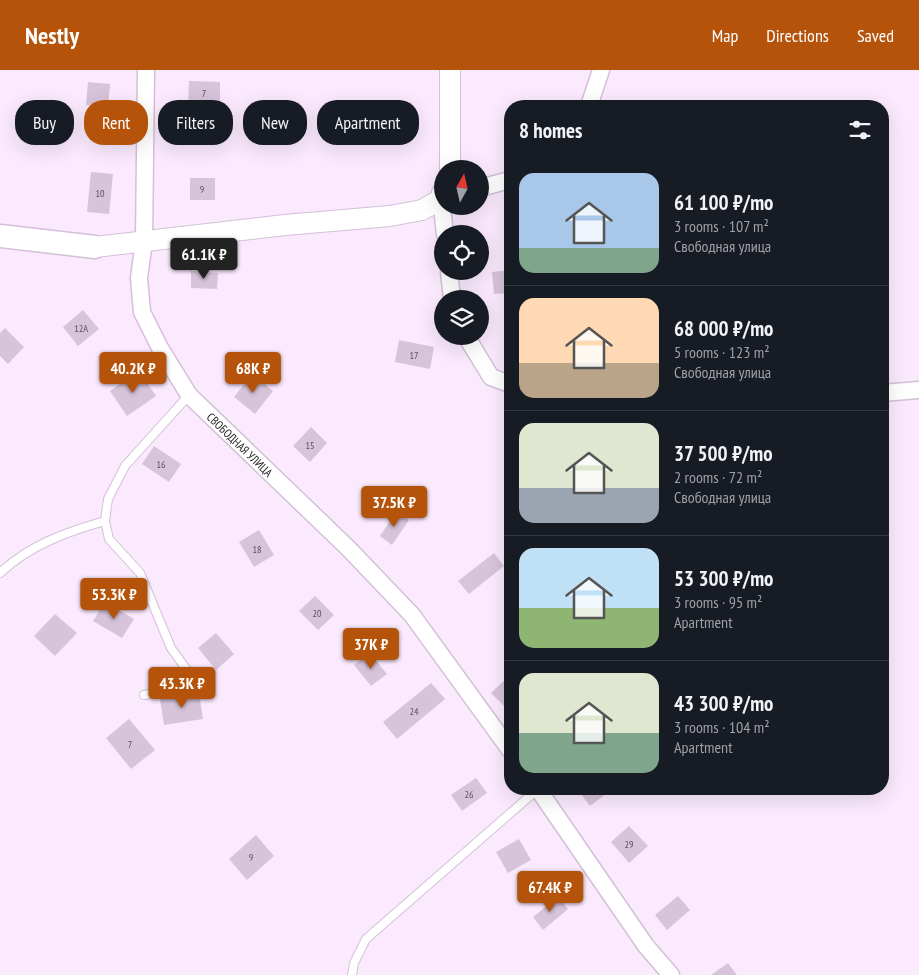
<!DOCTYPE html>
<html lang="en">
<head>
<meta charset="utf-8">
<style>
	:root { --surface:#171b24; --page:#242831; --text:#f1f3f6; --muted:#9ea1a6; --line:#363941; --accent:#b45309 }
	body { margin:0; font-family:"PT Sans Narrow",sans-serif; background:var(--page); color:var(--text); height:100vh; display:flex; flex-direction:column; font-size:19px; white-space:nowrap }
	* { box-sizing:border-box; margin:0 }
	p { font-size:16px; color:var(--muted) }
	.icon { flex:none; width:28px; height:28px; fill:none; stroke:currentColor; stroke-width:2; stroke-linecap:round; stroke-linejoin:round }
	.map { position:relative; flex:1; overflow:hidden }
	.side { position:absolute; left:504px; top:30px; width:385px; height:695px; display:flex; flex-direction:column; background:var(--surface); border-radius:20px; box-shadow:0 5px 20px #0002 }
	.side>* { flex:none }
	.guide { position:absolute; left:15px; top:30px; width:414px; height:45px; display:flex; gap:10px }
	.needle { width:32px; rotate:8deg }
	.fabs { position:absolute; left:434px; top:90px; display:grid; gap:10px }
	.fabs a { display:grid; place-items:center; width:55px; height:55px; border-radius:50%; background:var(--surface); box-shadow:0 5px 20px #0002; font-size:25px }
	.price { position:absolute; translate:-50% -42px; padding:0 11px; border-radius:5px; background:var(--accent); color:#fff; font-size:16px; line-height:32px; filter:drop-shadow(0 1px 2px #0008) }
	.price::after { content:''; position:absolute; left:50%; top:30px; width:15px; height:11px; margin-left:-8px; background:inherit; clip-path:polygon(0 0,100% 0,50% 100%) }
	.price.current { background:#222; color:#fff }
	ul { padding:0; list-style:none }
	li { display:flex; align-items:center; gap:15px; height:125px; padding:0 15px }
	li+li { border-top:1px solid var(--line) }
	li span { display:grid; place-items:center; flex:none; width:140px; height:100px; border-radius:15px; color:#555 }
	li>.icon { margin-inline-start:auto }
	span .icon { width:60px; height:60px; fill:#fffc; stroke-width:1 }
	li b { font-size:21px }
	h2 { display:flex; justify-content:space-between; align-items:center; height:60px; padding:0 15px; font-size:21px }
	.pill { padding:0 18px; border-radius:20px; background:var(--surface); box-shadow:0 5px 20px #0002; font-size:18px; line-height:45px }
	.pill.current { background:var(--accent); color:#fff }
	header { display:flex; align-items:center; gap:30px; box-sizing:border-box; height:70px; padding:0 25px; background:var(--accent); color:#fff }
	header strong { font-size:24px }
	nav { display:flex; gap:28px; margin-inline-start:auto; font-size:18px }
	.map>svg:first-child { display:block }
	.building { fill:#d7c3da }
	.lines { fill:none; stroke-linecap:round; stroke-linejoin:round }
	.service-casing { stroke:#d3c0d7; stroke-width:10 }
	.minor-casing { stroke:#d3c0d7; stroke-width:19 }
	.tertiary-casing { stroke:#d3c0d7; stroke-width:22 }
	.secondary-casing { stroke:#d3c0d7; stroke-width:25 }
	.service { stroke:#fff; stroke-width:8 }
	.minor { stroke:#fff; stroke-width:16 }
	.tertiary { stroke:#fff; stroke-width:20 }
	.secondary { stroke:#fff; stroke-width:22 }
	.labels { text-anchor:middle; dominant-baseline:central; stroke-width:4.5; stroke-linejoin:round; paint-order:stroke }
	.number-label { font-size:10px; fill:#584e5a }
	.street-label { font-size:12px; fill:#2e2730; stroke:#fefefe }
</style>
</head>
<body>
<header>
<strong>Nestly</strong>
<nav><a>Map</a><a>Directions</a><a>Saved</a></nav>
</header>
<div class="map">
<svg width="919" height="905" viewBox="0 0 919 905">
	<rect width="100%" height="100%" fill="#fbeafe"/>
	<g class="building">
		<polygon points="189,11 220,12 220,34 188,34"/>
		<polygon points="88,12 110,14 108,37 86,35"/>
		<polygon points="91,102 113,104 109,144 87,142"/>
		<rect x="190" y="108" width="25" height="22"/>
		<polygon points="510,200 510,223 494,224 492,202"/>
		<polygon points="191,201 218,203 217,219 191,218"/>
		<polygon points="83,240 99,259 78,276 63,257"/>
		<polygon points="5,258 24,277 8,294 0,286 0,263"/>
		<polygon points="399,270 434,277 430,299 395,292"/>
		<polygon points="139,301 156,326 127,346 110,321"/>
		<polygon points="252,304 273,321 255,344 234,327"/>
		<polygon points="311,357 327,373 310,392 293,376"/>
		<polygon points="154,376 181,394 169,412 142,394"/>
		<polygon points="396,442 409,450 392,475 380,466"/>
		<polygon points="259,460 274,485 254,497 239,472"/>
		<polygon points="494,483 504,496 469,524 458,511"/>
		<polygon points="315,526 334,545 318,560 299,541"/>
		<polygon points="105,532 134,549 122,568 93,551"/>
		<polygon points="55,544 77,563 55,586 34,566"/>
		<polygon points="216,563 234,584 216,600 198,578"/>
		<polygon points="370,583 387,604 371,616 354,595"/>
		<polygon points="510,605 510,631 504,636 491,623"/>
		<polygon points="431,613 445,629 397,669 383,652"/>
		<polygon points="199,623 203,649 164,655 160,629"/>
		<polygon points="129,649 155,680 131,699 106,668"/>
		<polygon points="476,708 487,723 462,741 451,725"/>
		<polygon points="577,719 604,719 607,723 590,736"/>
		<polygon points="629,756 648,776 629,793 611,772"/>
		<polygon points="256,765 274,786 247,810 229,789"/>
		<polygon points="519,769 531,790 508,803 496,782"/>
		<polygon points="678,826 690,840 667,860 655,845"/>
		<polygon points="558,827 568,839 543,860 533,847"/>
		<polygon points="728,893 737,905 711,905"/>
	</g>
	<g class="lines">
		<defs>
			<g id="service">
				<path d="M 0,503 C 30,475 66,462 105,451"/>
				<polyline points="144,625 185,616 189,603 171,578 140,503 109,469 105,451 108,429 125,396 189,325"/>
				<polyline points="352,905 354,893 366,869 538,719"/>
			</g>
			<g id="minor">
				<path id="s1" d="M 146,0 L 144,171 L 139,208 L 142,242 L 160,278 L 189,325 L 349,479 L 412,545 L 510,680"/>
				<polyline points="589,36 601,0"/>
				<polyline points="480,118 510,110"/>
				<polyline points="442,129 441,129 445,164"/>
				<polyline points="449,201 452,229"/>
				<polyline points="466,266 491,307 510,314"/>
				<polyline points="882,323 919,320"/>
				<polyline points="538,719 646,876 671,905"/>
			</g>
			<g id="tertiary">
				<polyline points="450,0 450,99"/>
				<polyline points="95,177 285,155 390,146 422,140 441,129 442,123"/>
			</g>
			<polyline id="secondary" points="0,166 95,177"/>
		</defs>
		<use href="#service" class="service-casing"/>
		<use href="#minor" class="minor-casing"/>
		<use href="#tertiary" class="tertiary-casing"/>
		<use href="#secondary" class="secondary-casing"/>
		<use href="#service" class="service"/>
		<use href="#minor" class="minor"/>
		<use href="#tertiary" class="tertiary"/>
		<use href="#secondary" class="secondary"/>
	</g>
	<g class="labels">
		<g class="number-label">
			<text x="204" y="23">7</text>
			<text x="202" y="119">9</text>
			<text x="100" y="123">10</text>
			<text x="81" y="258">12А</text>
			<text x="414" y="285">17</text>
			<text x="310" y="375">15</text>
			<text x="161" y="394">16</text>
			<text x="257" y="479">18</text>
			<text x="317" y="543">20</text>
			<text x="414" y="641">24</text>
			<text x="130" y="674">7</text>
			<text x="469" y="724">26</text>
			<text x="629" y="774">29</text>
			<text x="251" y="787">9</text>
		</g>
		<g class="street-label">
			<text stroke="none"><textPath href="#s1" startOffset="409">СВОБОДНАЯ УЛИЦА</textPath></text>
		</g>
	</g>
</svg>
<div class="fabs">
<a><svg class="needle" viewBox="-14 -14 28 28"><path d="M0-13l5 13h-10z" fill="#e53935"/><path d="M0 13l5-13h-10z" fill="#9ea1a6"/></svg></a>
<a><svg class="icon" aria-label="locate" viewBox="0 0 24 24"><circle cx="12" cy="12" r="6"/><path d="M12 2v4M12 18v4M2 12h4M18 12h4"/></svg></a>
<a><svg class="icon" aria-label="layers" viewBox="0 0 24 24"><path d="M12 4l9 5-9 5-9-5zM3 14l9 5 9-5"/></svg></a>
</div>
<b class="price current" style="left:204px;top:210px">61.1K ₽</b>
<b class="price" style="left:133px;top:324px">40.2K ₽</b>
<b class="price" style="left:253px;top:324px">68K ₽</b>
<b class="price" style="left:394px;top:458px">37.5K ₽</b>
<b class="price" style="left:114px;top:550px">53.3K ₽</b>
<b class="price" style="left:371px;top:600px">37K ₽</b>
<b class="price" style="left:182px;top:639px">43.3K ₽</b>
<b class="price" style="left:550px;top:843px">67.4K ₽</b>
<div class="guide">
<a class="pill">Buy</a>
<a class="pill current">Rent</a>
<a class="pill">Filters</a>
<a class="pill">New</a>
<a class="pill">Apartment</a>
</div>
<section class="side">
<h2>8 homes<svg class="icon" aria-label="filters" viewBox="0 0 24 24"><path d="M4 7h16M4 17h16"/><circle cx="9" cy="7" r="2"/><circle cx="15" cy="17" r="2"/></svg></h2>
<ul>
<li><span style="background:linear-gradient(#a9c7e8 75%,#7fa58c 0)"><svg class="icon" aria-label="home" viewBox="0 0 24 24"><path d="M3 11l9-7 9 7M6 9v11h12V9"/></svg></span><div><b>61 100 ₽/mo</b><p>3 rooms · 107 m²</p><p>Свободная улица</p></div></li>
<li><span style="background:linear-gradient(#ffd9b3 65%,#b9a48a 0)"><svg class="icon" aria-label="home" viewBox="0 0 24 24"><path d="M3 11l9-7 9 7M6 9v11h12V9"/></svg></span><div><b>68 000 ₽/mo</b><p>5 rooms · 123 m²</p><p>Свободная улица</p></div></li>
<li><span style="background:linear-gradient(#dfe7d0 65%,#9aa5b1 0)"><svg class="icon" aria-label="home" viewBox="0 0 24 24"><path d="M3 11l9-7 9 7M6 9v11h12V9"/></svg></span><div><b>37 500 ₽/mo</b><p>2 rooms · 72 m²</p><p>Свободная улица</p></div></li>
<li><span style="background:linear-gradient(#bfe0f5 60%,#8fb573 0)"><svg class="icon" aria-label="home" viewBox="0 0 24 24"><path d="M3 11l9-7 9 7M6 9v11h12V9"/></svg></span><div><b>53 300 ₽/mo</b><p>3 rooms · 95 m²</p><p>Apartment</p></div></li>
<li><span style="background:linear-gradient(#dfe7d0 60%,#7fa58c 0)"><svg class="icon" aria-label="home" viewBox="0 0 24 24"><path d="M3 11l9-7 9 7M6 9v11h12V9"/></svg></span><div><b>43 300 ₽/mo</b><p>3 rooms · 104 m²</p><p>Apartment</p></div></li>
</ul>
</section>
</div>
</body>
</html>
